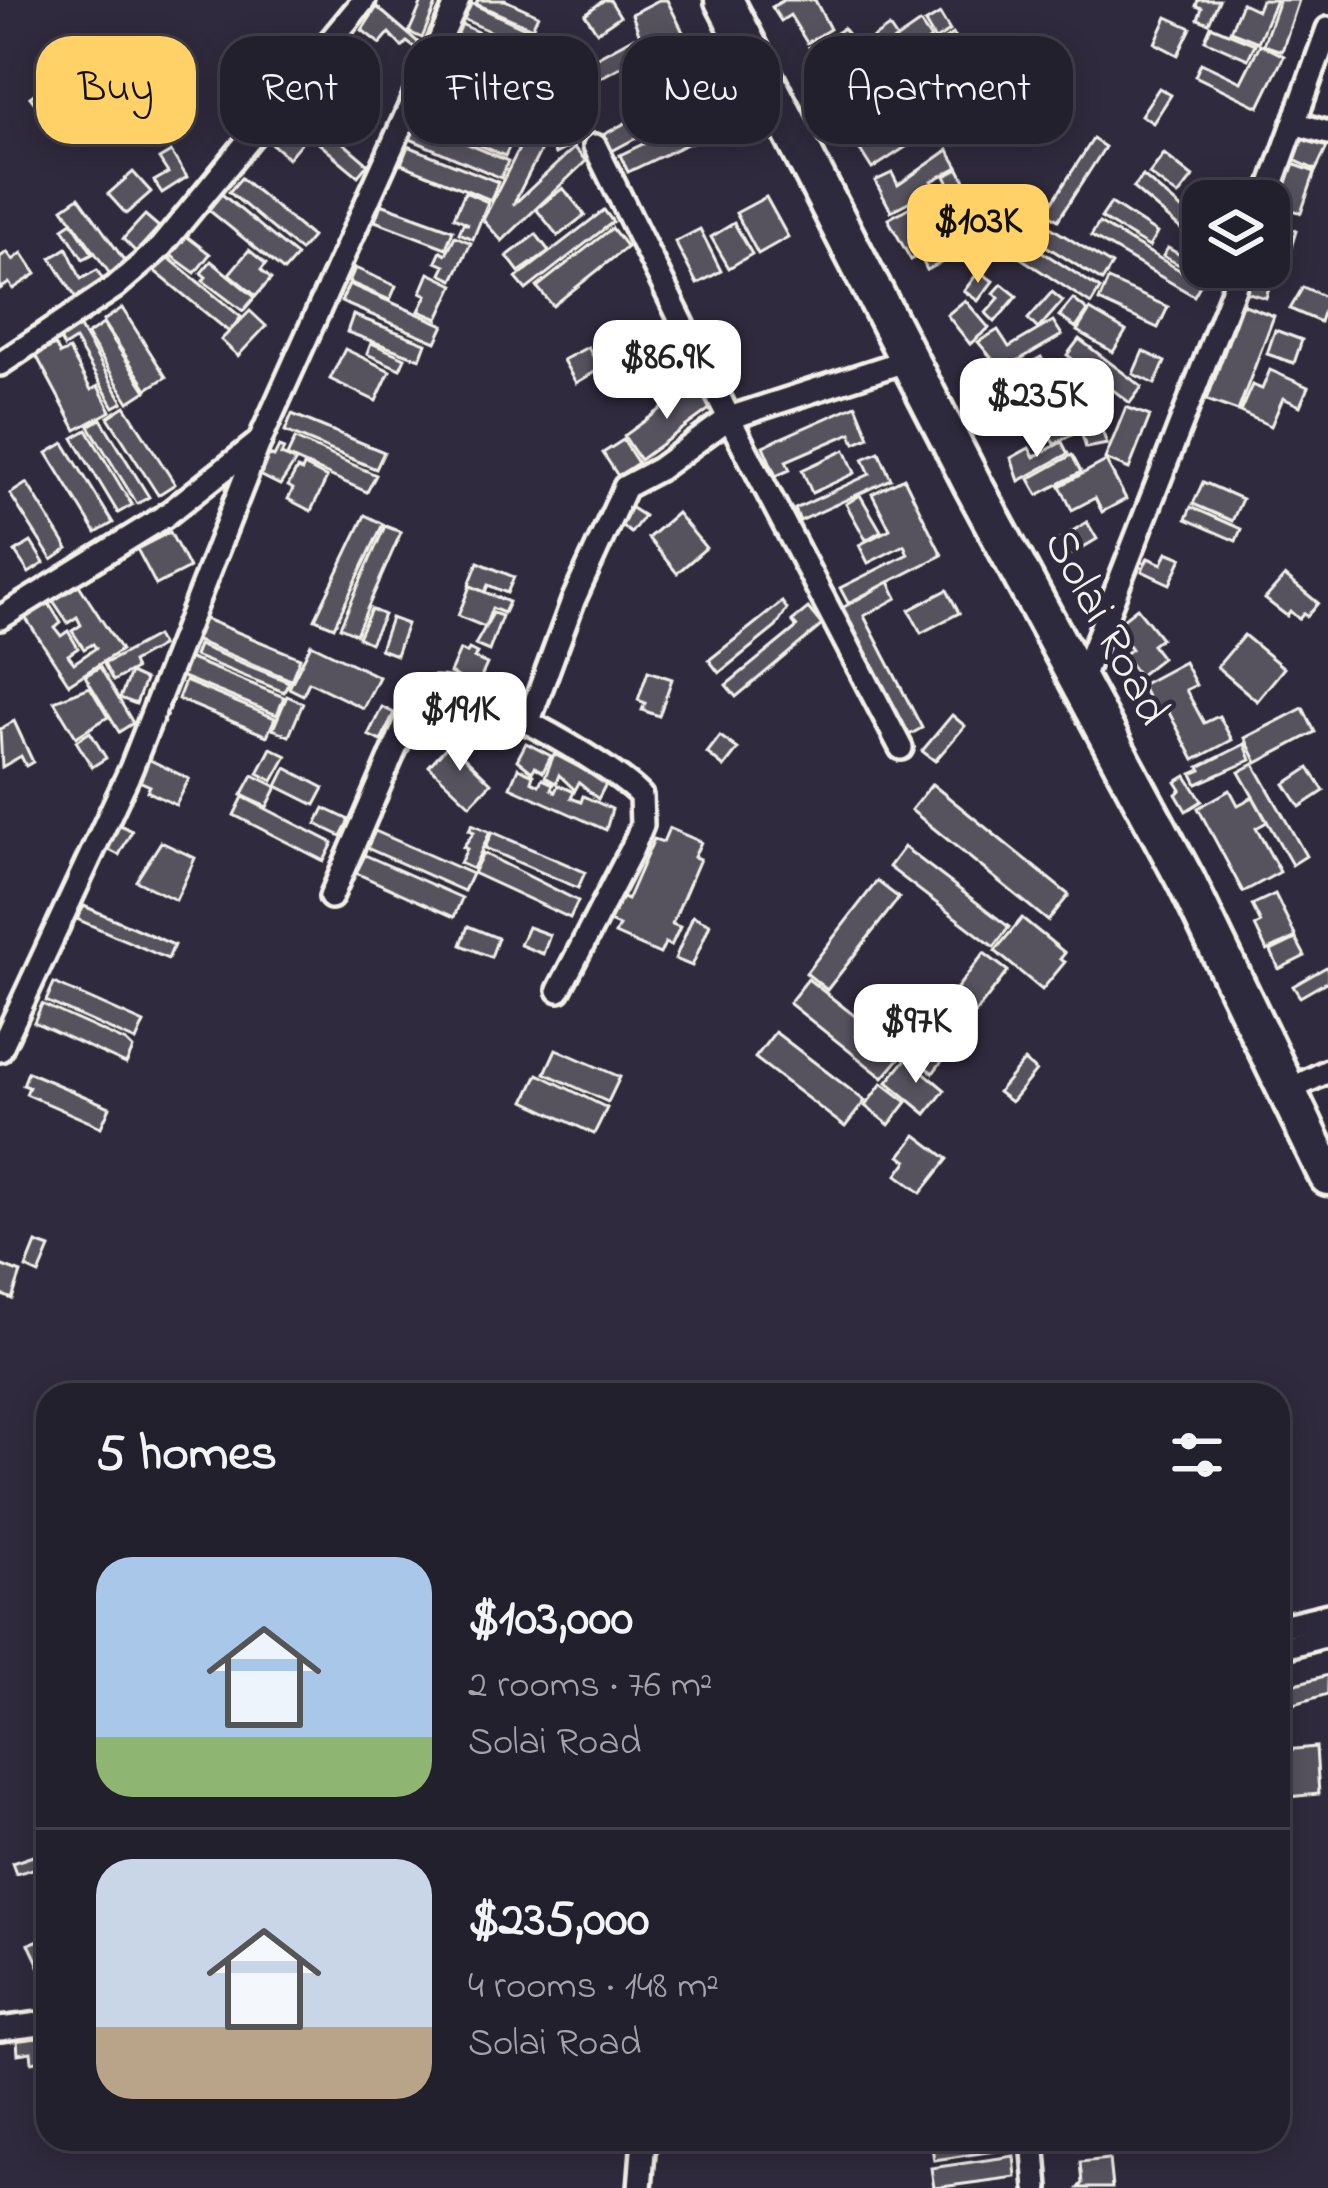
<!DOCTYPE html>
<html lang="en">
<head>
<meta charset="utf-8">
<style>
	:root { --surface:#23202e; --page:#2b2836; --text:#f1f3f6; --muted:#a3a3aa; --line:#403e4a; --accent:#ffd166 }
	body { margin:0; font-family:"Indie Flower",sans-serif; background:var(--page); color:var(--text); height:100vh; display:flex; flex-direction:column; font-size:45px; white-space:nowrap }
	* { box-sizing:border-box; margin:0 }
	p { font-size:39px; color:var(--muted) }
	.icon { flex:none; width:66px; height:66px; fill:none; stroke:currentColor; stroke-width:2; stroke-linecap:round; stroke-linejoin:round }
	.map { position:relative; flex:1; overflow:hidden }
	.details { position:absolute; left:36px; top:1383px; width:1254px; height:768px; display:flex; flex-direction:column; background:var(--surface); border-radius:36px; box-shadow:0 6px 30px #0003,0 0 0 3px var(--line) }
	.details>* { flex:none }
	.banner { position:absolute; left:36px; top:36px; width:1257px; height:108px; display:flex; gap:24px }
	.fabs { position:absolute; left:1182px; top:180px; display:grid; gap:24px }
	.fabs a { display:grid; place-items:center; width:108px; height:108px; border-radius:24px; background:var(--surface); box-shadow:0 6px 30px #0003,0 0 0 3px var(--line); font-size:60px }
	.price { position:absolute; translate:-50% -102px; padding:0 27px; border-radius:24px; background:#fff; color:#222; font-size:39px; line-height:78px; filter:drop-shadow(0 3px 6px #0008) }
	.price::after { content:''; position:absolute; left:50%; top:72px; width:36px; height:27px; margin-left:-18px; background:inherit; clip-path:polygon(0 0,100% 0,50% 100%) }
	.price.active { background:var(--accent); color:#111 }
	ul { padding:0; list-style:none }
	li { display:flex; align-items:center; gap:36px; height:300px; padding:0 60px }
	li+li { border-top:3px solid var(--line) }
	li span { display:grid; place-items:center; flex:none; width:336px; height:240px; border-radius:36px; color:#555 }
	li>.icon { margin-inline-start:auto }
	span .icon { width:144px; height:144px; fill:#fffc; stroke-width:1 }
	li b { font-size:51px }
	h2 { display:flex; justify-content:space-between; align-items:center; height:144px; padding:0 60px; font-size:51px }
	.chip { padding:0 42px; border-radius:36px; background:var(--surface); box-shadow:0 6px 30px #0003,0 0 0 3px var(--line); font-size:42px; line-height:108px }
	.chip.active { background:var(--accent); color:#111 }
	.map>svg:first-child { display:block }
	.building { fill:#56525f; stroke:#f4f1e8; stroke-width:3 }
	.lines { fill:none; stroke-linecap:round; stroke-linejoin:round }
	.street-casing { stroke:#f4f1e8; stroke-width:30 }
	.highway-casing { stroke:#f4f1e8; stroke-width:45 }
	.street { stroke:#2f2a3d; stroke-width:21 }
	.highway { stroke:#2f2a3d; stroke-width:36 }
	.labels { text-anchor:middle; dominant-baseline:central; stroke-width:9; stroke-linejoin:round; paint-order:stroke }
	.street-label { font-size:48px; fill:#f4f1e8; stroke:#2f2a3d }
</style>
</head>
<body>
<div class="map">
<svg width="1328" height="2188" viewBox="0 0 1328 2188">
	<rect width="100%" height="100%" fill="#2f2a3d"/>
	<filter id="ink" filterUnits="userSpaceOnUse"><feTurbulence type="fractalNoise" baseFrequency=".00833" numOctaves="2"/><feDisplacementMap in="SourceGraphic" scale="24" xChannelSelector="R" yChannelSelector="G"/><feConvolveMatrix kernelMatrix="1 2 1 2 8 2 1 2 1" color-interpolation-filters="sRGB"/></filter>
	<g filter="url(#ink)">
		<g class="building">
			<polygon points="423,0 438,0 422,38 409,32"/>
			<polygon points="478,0 505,0 538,15 532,28 476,4"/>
			<polygon points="604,0 610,0 620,16 597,32 585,14"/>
			<polygon points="659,0 667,0 686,38 648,58 632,14"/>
			<polygon points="784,0 815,0 830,29 807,43 790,15 781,21 772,7"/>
			<polygon points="1198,0 1219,0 1209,23 1198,19 1202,8 1196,6"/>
			<polygon points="1261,0 1276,0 1258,42 1230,31 1242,3 1257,10"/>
			<polygon points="1279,0 1299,0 1282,51 1263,45"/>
			<polygon points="468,2 560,44 553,60 461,18"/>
			<polygon points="377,7 419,43 415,48 407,42 402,47 389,33 380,44 362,30"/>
			<polygon points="940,14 950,31 935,40 925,23"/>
			<polygon points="1167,17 1191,28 1178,55 1155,43"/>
			<polygon points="459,23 542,63 535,78 451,39"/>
			<polygon points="920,23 931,39 906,57 895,40 879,51 870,40 889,27 897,39"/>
			<polygon points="1211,26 1255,44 1248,59 1205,40"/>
			<polygon points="843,28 857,47 866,40 875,53 852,69 829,38"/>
			<polygon points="953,34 965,54 938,70 927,50"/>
			<polygon points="634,37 643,55 588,84 579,67"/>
			<polygon points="828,38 846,74 827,84 809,47"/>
			<polygon points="100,43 107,52 37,106 30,97"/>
			<polygon points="1260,44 1284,56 1259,107 1195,76 1201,63 1241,82"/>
			<polygon points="915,51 930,74 908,89 892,66"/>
			<polygon points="885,60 904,92 884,104 865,71"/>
			<polygon points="497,62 520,73 512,88 489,77"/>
			<polygon points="929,77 944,99 931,108 916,85"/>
			<polygon points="847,79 869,114 862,119 871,134 917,105 932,130 872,169 824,93"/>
			<polygon points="441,86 520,119 512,136 434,103"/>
			<polygon points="1159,88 1171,95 1153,123 1141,115"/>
			<polygon points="697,91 715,132 693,142 675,100"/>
			<polygon points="550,92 576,143 555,154 529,103"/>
			<polygon points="670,99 679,115 610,152 601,136"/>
			<polygon points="295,102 319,122 288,158 265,138"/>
			<polygon points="425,104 512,141 505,156 419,119"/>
			<polygon points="417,122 508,161 501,178 410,139"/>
			<polygon points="320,123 368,164 358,176 310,136"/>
			<polygon points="683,125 691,142 628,172 620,155"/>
			<polygon points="529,129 547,138 513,205 574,148 586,161 502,241 483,220"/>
			<polygon points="1302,132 1328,145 1316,170 1290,158"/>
			<polygon points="1093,139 1105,147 1058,220 1046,212"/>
			<polygon points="408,146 498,182 491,200 401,164"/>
			<polygon points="948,150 958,167 932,181 935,188 891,211 875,181 892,173 898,185"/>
			<polygon points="171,152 187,177 162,193 154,181 168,173 159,159"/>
			<polygon points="1164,154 1193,177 1178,196 1149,174"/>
			<polygon points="1293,164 1315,172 1301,213 1279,206"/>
			<polygon points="959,169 991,232 977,239 945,176"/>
			<polygon points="133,172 151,192 126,214 108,194"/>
			<polygon points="1143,176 1191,217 1181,229 1133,188"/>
			<polygon points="241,178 312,237 300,251 229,192"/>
			<polygon points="563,188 585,215 558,236 536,209"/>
			<polygon points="218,191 297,256 284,271 205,207"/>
			<polygon points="465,192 488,202 473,239 459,233 463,224 469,224 454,217"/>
			<polygon points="79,197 126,263 110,274 63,208"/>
			<polygon points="766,197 788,237 758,254 736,213"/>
			<polygon points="917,203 939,244 911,260 888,219"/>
			<polygon points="1011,203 1112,265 1102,281 1001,218"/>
			<polygon points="1111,203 1157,233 1149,247 1101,218"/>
			<polygon points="381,204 453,230 446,248 375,221"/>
			<polygon points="604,210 613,222 526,290 516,278"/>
			<polygon points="145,215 159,227 136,252 123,239"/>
			<polygon points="1269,219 1296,231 1289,254 1279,251 1266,298 1245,292 1251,270 1269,267"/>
			<polygon points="72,222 93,254 83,259 63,228"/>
			<polygon points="734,223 752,254 729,268 711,237"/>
			<polygon points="1099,223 1183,272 1185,268 1163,256 1168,248 1208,271 1194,296 1091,236"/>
			<polygon points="999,224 1100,289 1091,304 990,238"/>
			<polygon points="1197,224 1203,227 1203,262 1184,254"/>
			<polygon points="612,228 627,247 553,306 537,287"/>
			<polygon points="700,229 721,271 697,284 675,242"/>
			<polygon points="181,232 210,254 195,273 166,252"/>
			<polygon points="536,234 549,251 519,272 507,256"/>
			<polygon points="455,236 471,243 453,280 441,274 445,266 436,262 441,251 446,254"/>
			<polygon points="974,241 986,250 972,267 961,259"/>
			<polygon points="954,245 958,254 927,270 922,260"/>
			<polygon points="67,248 81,279 97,270 106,285 78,301 51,258"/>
			<polygon points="249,250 266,264 261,270 271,279 256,296 229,274"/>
			<polygon points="7,252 13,260 22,253 36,274 13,289 9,283 0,289 0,257"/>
			<polygon points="164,254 241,317 229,332 152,269"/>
			<polygon points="211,261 255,297 243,311 203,281 206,277 201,273"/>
			<polygon points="355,268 396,286 390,300 349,282"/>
			<polygon points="979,271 993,281 978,301 964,291"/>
			<polygon points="429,273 454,285 438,319 419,311 427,295 421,292"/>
			<polygon points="1108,280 1168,307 1158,328 1099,301"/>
			<polygon points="349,284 444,325 436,342 341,302"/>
			<polygon points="1002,284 1017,296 995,322 986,313 999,298 994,293"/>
			<polygon points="1303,287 1328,298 1320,322 1290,309"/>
			<polygon points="1052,292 1063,301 1038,329 1028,319"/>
			<polygon points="1073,299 1088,311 1076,328 1059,316"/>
			<polygon points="965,300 989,328 970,344 947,315"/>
			<polygon points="1242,304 1274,316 1238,411 1207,400"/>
			<polygon points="122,308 166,377 147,389 103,321"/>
			<polygon points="1090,310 1126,331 1113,352 1077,331"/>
			<polygon points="250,311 266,326 238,356 221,340"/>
			<polygon points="353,315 426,343 420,359 347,332"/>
			<polygon points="1053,321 1062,335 993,375 988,367 995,362 978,342 998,330 1009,347"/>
			<polygon points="78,324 123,402 114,407 75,340 64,347 58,336"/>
			<polygon points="103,324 146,391 129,402 87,335"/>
			<polygon points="1275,330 1302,340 1294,363 1267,354"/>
			<polygon points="1079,339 1142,387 1130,403 1067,355"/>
			<polygon points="371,343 405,358 400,369 367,354"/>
			<polygon points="55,345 60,354 69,350 91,390 98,386 111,411 76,430 36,355"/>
			<polygon points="588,347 600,369 576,383 563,360"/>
			<polygon points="345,349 390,371 376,401 330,379"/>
			<polygon points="1143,351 1165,362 1155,384 1133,374"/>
			<polygon points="1041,357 1081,430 1054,444 1022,384 1028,381 1021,368"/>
			<polygon points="1270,370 1308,387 1300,406 1283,398 1271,426 1240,412 1252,385 1262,389"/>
			<polygon points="694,385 711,408 640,460 624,436"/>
			<polygon points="1087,392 1101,398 1092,420 1078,415"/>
			<polygon points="856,405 869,437 855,443 851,433 786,461 790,470 776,476 763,446"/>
			<polygon points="125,406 175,484 158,495 108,417"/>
			<polygon points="1014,407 1025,428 1013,434 1002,414"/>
			<polygon points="1126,407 1150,416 1129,469 1105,459"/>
			<polygon points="292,414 384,452 376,469 285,431"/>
			<polygon points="101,419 149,497 137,504 89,426"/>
			<polygon points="1100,425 1107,444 1086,448 1081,432"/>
			<polygon points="87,430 132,505 118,513 73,438"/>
			<polygon points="295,439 376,475 367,492 287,456"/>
			<polygon points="623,440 638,463 618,476 603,453"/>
			<polygon points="1062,442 1068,454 1019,481 1011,458 1029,448 1034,457"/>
			<polygon points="64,443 113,523 96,533 47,453"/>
			<polygon points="279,447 284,449 281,455 296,461 280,485 258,474 267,454 274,457"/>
			<polygon points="845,450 855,473 812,493 802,470"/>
			<polygon points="879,452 891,479 800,521 795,509 870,474 863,459"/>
			<polygon points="1072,455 1081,472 1038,495 1029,479"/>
			<polygon points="1106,461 1126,499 1102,512 1095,498 1072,510 1060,486"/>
			<polygon points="304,466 327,478 311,511 288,499 293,489 288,486 297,469 302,471"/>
			<polygon points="904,478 942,555 848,603 840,588 908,554 904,545 868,563 859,545 890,529 872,494"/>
			<polygon points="1203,482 1242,499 1232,521 1193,504"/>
			<polygon points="27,483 68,549 52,560 10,494"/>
			<polygon points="860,495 881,531 866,540 846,504"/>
			<polygon points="630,507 644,516 631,533 618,523"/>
			<polygon points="1191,507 1241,529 1236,541 1186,519"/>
			<polygon points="677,513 706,548 677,573 648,538"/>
			<polygon points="365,515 383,524 334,627 315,619"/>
			<polygon points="1087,522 1097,539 1067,557 1058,540"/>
			<polygon points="385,526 401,532 356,634 340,627"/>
			<polygon points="170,532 189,568 156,585 137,549"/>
			<polygon points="31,542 44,563 29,573 15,552"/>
			<polygon points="1167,552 1182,558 1170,584 1142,571 1148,558 1162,564"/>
			<polygon points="478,562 514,577 507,593 488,585 485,592 469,585"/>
			<polygon points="1285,576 1318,603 1307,616 1304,613 1299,619 1290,611 1287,616 1265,599"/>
			<polygon points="77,582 121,650 69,684 23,614 46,599 61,623 55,628 61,636 68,631 78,648 68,655 74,663 96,648 93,644 84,649 72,631 81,625 77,617 68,623 52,599"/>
			<polygon points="889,582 897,598 864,616 922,728 909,735 842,608"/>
			<polygon points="470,586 509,602 504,613 492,608 485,627 458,616"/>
			<polygon points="947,590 959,613 921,633 909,610"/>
			<polygon points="782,602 787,609 776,627 719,673 709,660"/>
			<polygon points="808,608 822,625 736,697 726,685 797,627 792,621"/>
			<polygon points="1137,608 1161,638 1152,645 1162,658 1139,676 1123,655 1131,649 1114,626"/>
			<polygon points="371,609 384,615 370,643 358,637"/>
			<polygon points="493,613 502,616 489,651 475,645"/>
			<polygon points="203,618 300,658 291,680 194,640"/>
			<polygon points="391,618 407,624 396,655 380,649"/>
			<polygon points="1244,635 1284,668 1257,701 1217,667"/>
			<polygon points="156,636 161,646 132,662 135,669 113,681 104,664"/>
			<polygon points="311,644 379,677 363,708 309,682 303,695 289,688"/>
			<polygon points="198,645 289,682 284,692 194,656"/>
			<polygon points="469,649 477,653 474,658 487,664 477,686 450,673 460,650 467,653"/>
			<polygon points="188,658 284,697 277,715 180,676"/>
			<polygon points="1184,662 1196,685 1186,690 1204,723 1219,716 1232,740 1194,760 1165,705 1154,710 1141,685"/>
			<polygon points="100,667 133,723 119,732 85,676"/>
			<polygon points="648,671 672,679 659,716 642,710 645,703 638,700"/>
			<polygon points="130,673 145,680 136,704 120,698"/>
			<polygon points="185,681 275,718 267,736 178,699"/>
			<polygon points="90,687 108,717 76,737 54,701"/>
			<polygon points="287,696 303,703 289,736 273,729"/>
			<polygon points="382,707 394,713 381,741 368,735"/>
			<polygon points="1303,708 1315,732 1257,763 1245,738"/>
			<polygon points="952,715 965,726 935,761 922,751"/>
			<polygon points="14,721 33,762 26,766 21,756 2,767 0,729"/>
			<polygon points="90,732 106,758 92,767 76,741"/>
			<polygon points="720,736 738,749 724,767 707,753"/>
			<polygon points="450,743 491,783 470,805 429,766"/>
			<polygon points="526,743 551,756 543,772 535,767 532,772 517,760"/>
			<polygon points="1245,744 1251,760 1197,784 1192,774 1201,770 1199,767"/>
			<polygon points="271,748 287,756 273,781 258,773"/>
			<polygon points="554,754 607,782 598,799 579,783 575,790 559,775 556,783 545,777"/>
			<polygon points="148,759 189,779 176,805 147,791 150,786 137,780"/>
			<polygon points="1254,764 1306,856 1292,865 1239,772"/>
			<polygon points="286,768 324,788 315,805 277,786"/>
			<polygon points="518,768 533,775 531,781 539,785 542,779 553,784 551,789 555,792 558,785 574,792 571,798 581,802 583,796 612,809 606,830 510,787"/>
			<polygon points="1309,768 1324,791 1300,807 1285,784"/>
			<polygon points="253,775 277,787 267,807 242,795"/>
			<polygon points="1186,776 1202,801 1186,811 1176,794 1181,790 1176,782"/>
			<polygon points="932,784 1069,895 1048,921 911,810"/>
			<polygon points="1230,790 1238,805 1253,797 1267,822 1256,828 1280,872 1243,892 1198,808"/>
			<polygon points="243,797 333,843 324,861 234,815"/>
			<polygon points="324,808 349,820 341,836 316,824"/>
			<polygon points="118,824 132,831 119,855 105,848"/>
			<polygon points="472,824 490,832 473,869 460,863 467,849 463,847 474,832 469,830"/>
			<polygon points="669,828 701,842 694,857 700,859 672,924 680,927 671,946 665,943 660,954 615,934 619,926 609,922 620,897 627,900 654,839 663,842"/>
			<polygon points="375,831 472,874 464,891 367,848"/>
			<polygon points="492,832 585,872 578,888 485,848"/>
			<polygon points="161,842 195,858 176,900 136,881"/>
			<polygon points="904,847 1009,927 994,947 889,867"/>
			<polygon points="483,853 578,901 570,918 473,873"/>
			<polygon points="365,855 462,898 454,917 356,873"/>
			<polygon points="877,881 899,898 827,990 806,973"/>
			<polygon points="1275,894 1296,937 1267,951 1255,926 1261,923 1252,905"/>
			<polygon points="84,906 174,945 168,959 77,919"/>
			<polygon points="693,916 710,924 692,966 675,959"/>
			<polygon points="1022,918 1065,953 1060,959 1065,962 1042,990 995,951"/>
			<polygon points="468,926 498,938 491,957 461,945"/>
			<polygon points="528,927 550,935 543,954 520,945"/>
			<polygon points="1296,939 1305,956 1279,969 1271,951"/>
			<polygon points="984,953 1008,971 974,1015 950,997"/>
			<polygon points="1328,966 1328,981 1300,997 1293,986"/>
			<polygon points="808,979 903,1054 883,1078 789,1003"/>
			<polygon points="54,983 144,1023 136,1041 46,1001"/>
			<polygon points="42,1004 126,1042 133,1049 126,1064 34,1022"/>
			<polygon points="944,1009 968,1027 933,1073 909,1055"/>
			<polygon points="775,1032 865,1101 845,1127 755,1058"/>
			<polygon points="556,1049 620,1077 608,1102 545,1073"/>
			<polygon points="907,1058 945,1090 926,1114 887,1082"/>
			<polygon points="1024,1061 1036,1071 1011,1102 998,1092"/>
			<polygon points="28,1072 110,1107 101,1127 26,1094 29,1087 23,1085"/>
			<polygon points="538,1074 607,1108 594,1134 525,1101"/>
			<polygon points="882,1083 907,1102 889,1125 865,1106"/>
			<polygon points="916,1135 948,1159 921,1193 897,1175 907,1161 900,1156"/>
			<polygon points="36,1243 50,1248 39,1274 26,1268"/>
			<polygon points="0,1265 21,1273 12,1299 0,1294"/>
			<polygon points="1328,1675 1328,1694 1278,1709 1278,1689"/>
			<polygon points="1316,1747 1319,1794 1287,1797 1285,1750"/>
			<polygon points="39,1854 43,1866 16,1874 12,1863"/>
			<polygon points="39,1940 48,1958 48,1970 42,1972 29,1944"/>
			<polygon points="48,2035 47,2059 32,2062 31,2052 18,2054 17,2040"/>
			<polygon points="1021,2139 1022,2147 934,2160 931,2140"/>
			<polygon points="1014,2156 1016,2177 934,2188 931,2168"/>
			<polygon points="1109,2159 1112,2188 1078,2188 1082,2183 1080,2162"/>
		</g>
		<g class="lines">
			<defs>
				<g id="street">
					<polyline points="1294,123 1328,133"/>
					<polyline points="595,146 729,418 901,748"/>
					<polyline points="1266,201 1328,29"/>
					<polyline points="0,364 115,287 159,249 364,0"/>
					<polyline points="0,618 165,516 260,441"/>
					<polyline points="1080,683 1242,267"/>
					<polyline points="528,723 573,601 625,487 659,469 729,418 908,360"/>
					<path d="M 331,897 L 406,723 L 426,691 C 458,674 615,767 641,796 L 642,825 L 632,849 L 559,990"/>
					<polyline points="0,1050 131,769 260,440 458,0"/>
					<polyline points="1287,1091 1328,1071"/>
					<polyline points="1278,1627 1328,1615"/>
					<polyline points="1278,1649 1328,1635"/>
					<polyline points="1278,1835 1278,1865"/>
					<polyline points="0,2029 48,2023"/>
					<polyline points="1033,2139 1037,2188"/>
					<polyline points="640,2188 644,2139"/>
				</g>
				<polyline id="highway" points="724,0 973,485 1186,881 1328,1176"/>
			</defs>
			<use href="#street" class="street-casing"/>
			<use href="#highway" class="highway-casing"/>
			<use href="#street" class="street"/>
			<use href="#highway" class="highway"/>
		</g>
	</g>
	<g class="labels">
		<g class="street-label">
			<text transform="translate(1105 628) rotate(62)">Solai Road</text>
		</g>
	</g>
</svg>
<div class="fabs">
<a><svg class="icon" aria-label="layers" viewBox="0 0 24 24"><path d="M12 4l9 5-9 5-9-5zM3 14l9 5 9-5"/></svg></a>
</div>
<b class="price active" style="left:978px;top:286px">$103K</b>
<b class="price" style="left:667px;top:422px">$86.9K</b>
<b class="price" style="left:1037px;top:460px">$235K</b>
<b class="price" style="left:460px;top:774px">$191K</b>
<b class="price" style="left:916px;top:1086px">$97K</b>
<div class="banner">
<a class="chip active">Buy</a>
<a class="chip">Rent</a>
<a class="chip">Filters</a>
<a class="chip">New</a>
<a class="chip">Apartment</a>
</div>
<section class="details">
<h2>5 homes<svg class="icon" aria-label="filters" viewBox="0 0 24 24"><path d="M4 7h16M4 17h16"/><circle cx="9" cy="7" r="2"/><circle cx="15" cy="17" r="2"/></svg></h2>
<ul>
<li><span style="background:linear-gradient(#a9c7e8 75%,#8fb573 0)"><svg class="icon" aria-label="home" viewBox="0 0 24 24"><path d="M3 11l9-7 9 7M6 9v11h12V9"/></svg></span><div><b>$103,000</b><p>2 rooms · 76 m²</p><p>Solai Road</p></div></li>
<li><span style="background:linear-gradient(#c9d6e8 70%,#b9a48a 0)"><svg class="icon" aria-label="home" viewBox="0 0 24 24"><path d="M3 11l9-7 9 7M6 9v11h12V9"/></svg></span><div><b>$235,000</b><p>4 rooms · 148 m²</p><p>Solai Road</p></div></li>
</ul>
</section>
</div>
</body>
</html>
